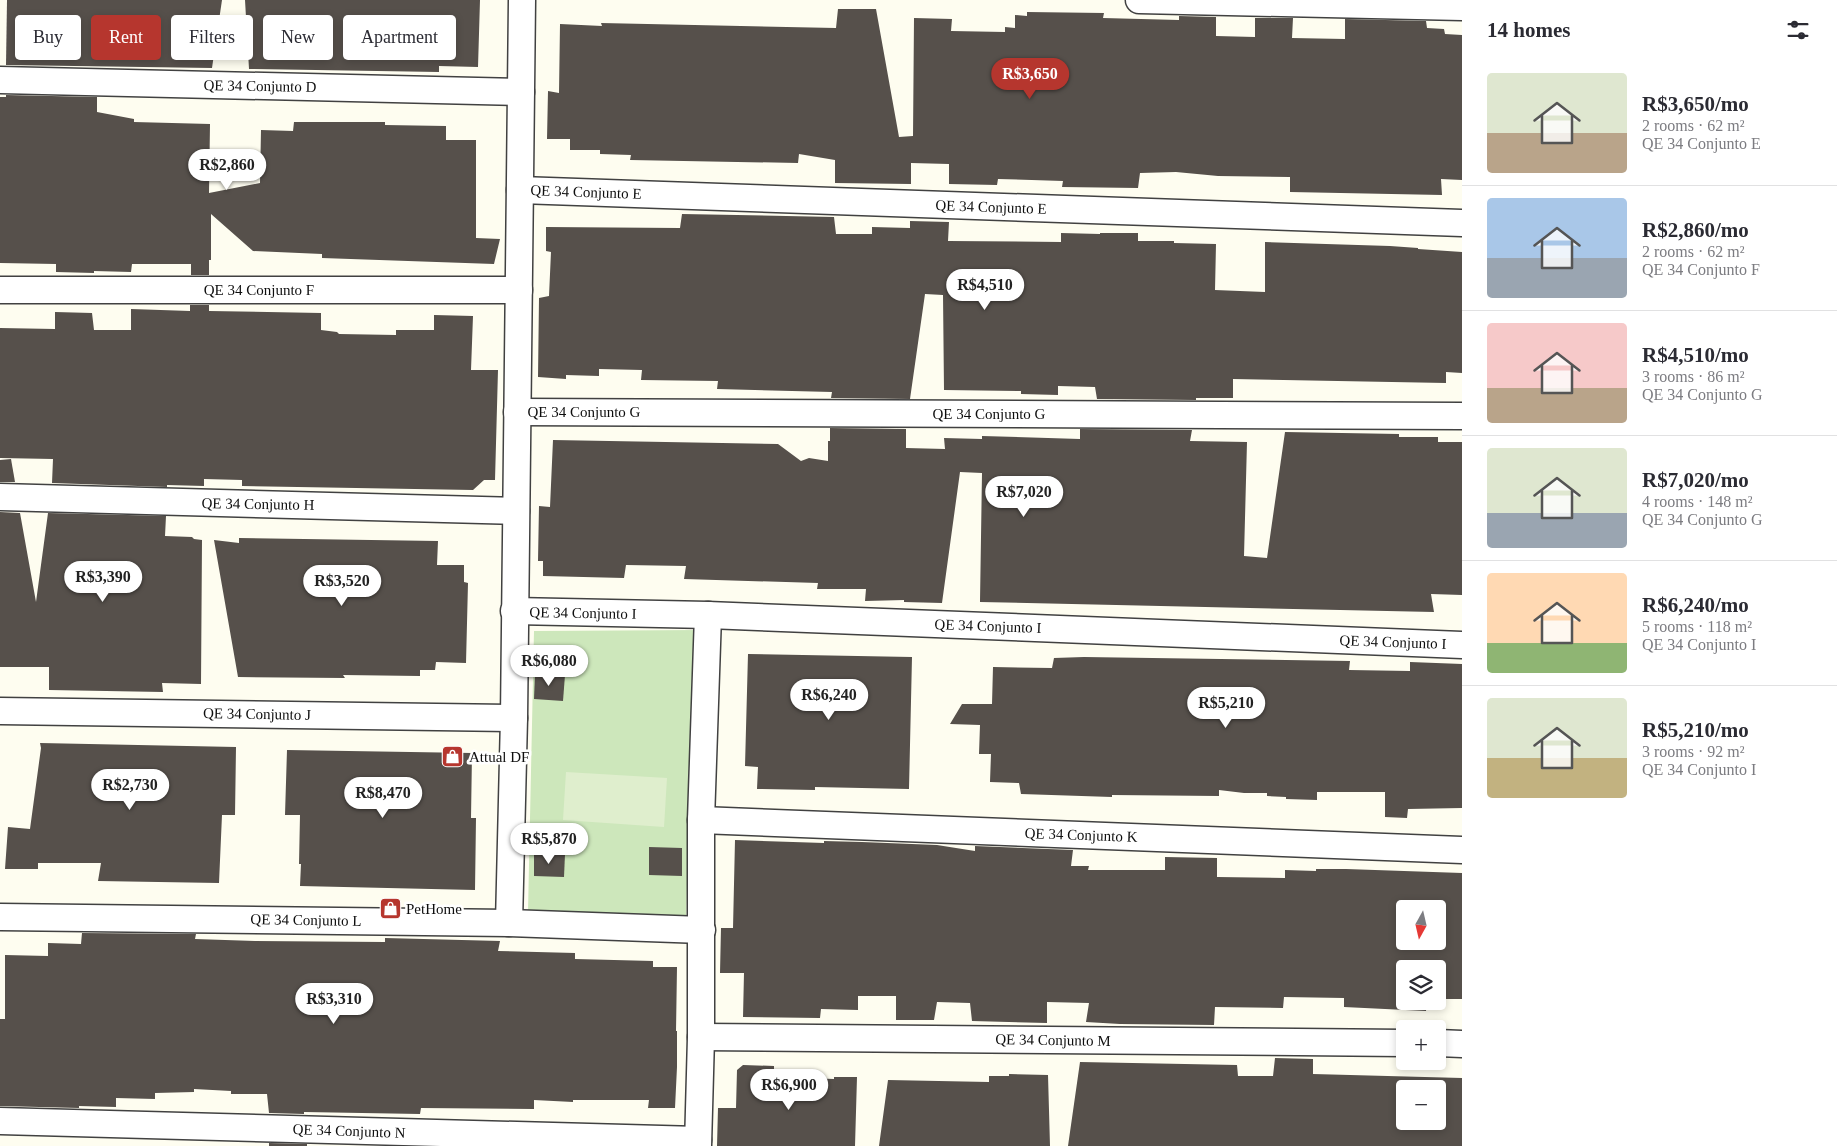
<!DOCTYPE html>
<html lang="en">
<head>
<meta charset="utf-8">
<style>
	:root { --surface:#fff; --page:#f2f2f3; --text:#2b2b33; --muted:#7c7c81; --line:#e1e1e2; --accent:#b6362e }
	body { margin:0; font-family:"Times New Roman",serif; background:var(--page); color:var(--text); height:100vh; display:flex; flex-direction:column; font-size:19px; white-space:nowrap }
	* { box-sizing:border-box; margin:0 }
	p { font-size:16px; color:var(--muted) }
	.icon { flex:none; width:28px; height:28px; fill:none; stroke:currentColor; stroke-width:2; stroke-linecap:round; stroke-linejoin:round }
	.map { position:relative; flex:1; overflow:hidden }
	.drawer { display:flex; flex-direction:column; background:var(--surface); width:375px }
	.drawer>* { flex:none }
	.top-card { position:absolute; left:15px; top:15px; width:475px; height:45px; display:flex; gap:10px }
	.needle { width:32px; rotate:188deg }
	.fabs { position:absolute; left:1396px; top:900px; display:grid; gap:10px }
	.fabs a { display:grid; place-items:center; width:50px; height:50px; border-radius:5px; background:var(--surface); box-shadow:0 2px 8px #0003; font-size:25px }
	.price { position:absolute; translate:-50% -42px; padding:0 11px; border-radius:18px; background:#fff; color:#222; font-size:16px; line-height:32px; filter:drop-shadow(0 1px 2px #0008) }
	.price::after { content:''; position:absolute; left:50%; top:30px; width:15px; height:11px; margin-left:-8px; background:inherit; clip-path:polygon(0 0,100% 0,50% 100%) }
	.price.on { background:var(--accent); color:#fff }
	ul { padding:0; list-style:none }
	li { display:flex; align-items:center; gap:15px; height:125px; padding:0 25px }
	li+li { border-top:1px solid var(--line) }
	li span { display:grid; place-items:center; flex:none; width:140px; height:100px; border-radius:5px; color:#555 }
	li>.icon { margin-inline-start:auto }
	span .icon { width:60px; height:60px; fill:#fffc; stroke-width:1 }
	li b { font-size:21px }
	h2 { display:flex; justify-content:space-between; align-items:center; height:60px; padding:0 25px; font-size:21px }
	.chip { padding:0 18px; border-radius:5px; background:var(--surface); box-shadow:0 2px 8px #0003; font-size:18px; line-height:45px }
	.chip.on { background:var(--accent); color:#fff }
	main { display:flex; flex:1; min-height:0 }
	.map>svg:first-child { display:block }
	.green { fill:#cde7bb }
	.pitch { fill:#dfeecd }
	.building { fill:#56504b; fill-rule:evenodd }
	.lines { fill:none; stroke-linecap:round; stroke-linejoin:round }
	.minor-casing { stroke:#414141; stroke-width:29 }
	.minor { stroke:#fff; stroke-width:26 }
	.labels { text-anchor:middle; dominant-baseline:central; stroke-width:5; stroke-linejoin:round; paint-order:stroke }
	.street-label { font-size:15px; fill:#0e0e0e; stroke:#fff }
	.poi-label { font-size:15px; fill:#0e0e0e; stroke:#fff; text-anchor:start }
</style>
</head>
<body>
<main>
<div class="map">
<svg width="1462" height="1146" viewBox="0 0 1462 1146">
	<rect width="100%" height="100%" fill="#fefdf0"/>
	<polygon class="green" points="700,630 691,756 686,917 528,912 534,631"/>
	<polygon class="pitch" points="566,772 667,778 664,827 563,820"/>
	<g class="building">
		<polygon points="7,0 222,0 212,68 6,65"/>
		<polygon points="245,0 480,0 478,67 439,66 439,72 249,69"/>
		<polygon points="838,9 876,9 899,137 913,136 914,18 952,19 951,31 1005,32 1005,27 1015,28 1015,15 1027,16 1027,12 1104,13 1103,18 1179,20 1179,16 1216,17 1216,36 1255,37 1255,18 1293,18 1292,38 1345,39 1345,19 1426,21 1427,28 1444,29 1445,34 1462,35 1462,180 1441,179 1442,195 1290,192 1290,177 1218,176 1176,172 1140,173 1138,188 1062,187 1063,181 998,179 997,185 949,184 949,164 911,163 911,184 835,183 835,160 799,154 798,163 630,160 631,155 600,154 600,150 570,150 570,139 547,139 548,91 559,93 560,24 602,26 601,23 836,28"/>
		<polygon points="6,95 97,97 97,112 134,119 134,122 210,124 209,193 260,183 261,130 293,131 294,122 385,122 385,125 446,126 446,140 476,140 476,238 500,239 494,264 322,258 322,254 253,251 211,214 211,260 209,260 209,275 191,275 191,264 132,264 131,272 94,271 94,273 56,272 56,264 0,263 0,97 6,97"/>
		<polygon points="682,214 834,217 836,234 872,234 872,227 910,228 910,221 949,222 948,241 1061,242 1061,233 1100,234 1100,233 1138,233 1138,241 1174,241 1174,243 1216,244 1215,290 1265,292 1265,242 1390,246 1418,248 1418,249 1462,252 1462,373 1446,372 1446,383 1233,379 1233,398 1196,398 1196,400 1097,399 1095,387 1058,386 1058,395 1021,394 1021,391 944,390 943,295 925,294 910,399 831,398 832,392 717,389 718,381 641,380 642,370 599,369 599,376 566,375 566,379 538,377 539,298 549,296 551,252 546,251 546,227 680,228"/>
		<polygon points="190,305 209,305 209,311 321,313 321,330 337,332 339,334 396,335 396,330 434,330 434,315 473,316 471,370 498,370 495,480 484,480 473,490 242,486 242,480 204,479 204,486 167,485 167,487 52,483 53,459 0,458 0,328 55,329 55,312 92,313 94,330 131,330 131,309 190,311"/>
		<polygon points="830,428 906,429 906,448 945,449 944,438 982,439 982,436 1080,439 1080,429 1192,430 1190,441 1247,442 1244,556 1267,558 1285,432 1399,434 1399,437 1438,437 1438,442 1462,442 1462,595 1431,594 1434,612 980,602 982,473 960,472 942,603 904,602 904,600 865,601 866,589 817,589 818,583 684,579 686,566 626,565 624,578 543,576 543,561 538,561 539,506 550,507 553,440 778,444 801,461 809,458 828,461 828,441 830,441"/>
		<polygon points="11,459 15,482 0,482 0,460"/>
		<polygon points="0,512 20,513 36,602 48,513 166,516 165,536 192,537 194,539 202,540 201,684 162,683 163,692 49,690 49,667 0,667"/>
		<polygon points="239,538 438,541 437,565 464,565 464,582 468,583 466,663 436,662 435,670 420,670 420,676 343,675 345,678 238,677 214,540 239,543"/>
		<polygon points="748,654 912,657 909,789 815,787 815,790 757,789 758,767 745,766"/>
		<polygon points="1084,657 1350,661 1349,670 1410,671 1410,662 1462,664 1462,808 1408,809 1407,818 1385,817 1385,792 1317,792 1317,800 1286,799 1286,797 1267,796 1267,793 1244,793 1219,790 1219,796 1112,795 1112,797 1021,794 1019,783 990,782 991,754 979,754 980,725 950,724 962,704 992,704 993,667 1052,668 1054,658"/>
		<polygon points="535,673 565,675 563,701 534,699"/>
		<polygon points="40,743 236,747 235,815 222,815 219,883 98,881 101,863 38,863 38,869 5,869 8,827 30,829 41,748"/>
		<polygon points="287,750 472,753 471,818 476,818 475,890 300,886 301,864 299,864 300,815 285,815"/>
		<path d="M 735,840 L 824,843 L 824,841 L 862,842 L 937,845 L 975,851 L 975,846 L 1073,850 L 1071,866 L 1089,866 L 1088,870 L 1165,870 L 1165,857 L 1217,858 L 1217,877 L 1285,878 L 1285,870 L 1316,871 L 1316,869 L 1346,869 L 1462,873 L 1462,999 L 1438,999 L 1438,969 L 1405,969 L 1405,1001 L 1427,1001 L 1426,1011 L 1344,1007 L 1344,998 L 1284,997 L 1283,1008 L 1215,1007 L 1214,1025 L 1120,1024 L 1086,1022 L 1089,1003 L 1047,1002 L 1047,1023 L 972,1021 L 970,1003 L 937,1002 L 934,1020 L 896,1020 L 896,996 L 858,996 L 858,1010 L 821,1009 L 820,1018 L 743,1017 L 744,973 L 720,973 L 721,928 L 733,928 ZM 1405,909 L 1438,909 L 1438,941 L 1405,941 Z"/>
		<polygon points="649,847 682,848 682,876 649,875"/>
		<polygon points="534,853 565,854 564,877 534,876"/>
		<polygon points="82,933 196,934 195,939 255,941 385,942 385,938 500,941 498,951 575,953 575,959 653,961 653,967 677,967 676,1031 677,1031 677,1067 675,1108 648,1108 649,1100 573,1100 573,1102 534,1100 534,1109 421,1108 420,1114 304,1112 304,1114 269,1113 267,1094 231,1094 231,1091 194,1089 194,1092 155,1093 155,1099 116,1098 116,1107 79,1106 79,1108 0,1106 0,1019 5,1019 5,955 48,956 48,943 81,944"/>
		<path d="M 1275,1058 L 1313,1059 L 1313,1074 L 1462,1078 L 1462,1146 L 1068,1146 L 1080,1062 L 1237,1065 L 1238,1076 L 1273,1076 ZM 1405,1089 L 1438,1089 L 1438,1121 L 1405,1121 Z"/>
		<polygon points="743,1065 774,1066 774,1077 834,1079 834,1077 857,1077 855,1146 717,1146 718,1108 736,1108 737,1070"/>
		<polygon points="1009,1074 1048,1075 1050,1146 879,1146 888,1080 989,1082 989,1076 1009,1076"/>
		<polygon points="269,1143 307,1144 307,1146 269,1146"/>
	</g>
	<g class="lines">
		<defs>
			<g id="minor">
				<polyline points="1139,0 1462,7"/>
				<polyline points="0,80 521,92"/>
				<polyline points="520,190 1462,223"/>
				<polyline points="0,290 519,290"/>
				<polyline points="517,412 1462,416"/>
				<polyline points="0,497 516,511"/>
				<polyline points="514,611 708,615 1462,645"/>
				<polyline points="0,711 514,718"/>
				<polyline points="701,820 1462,850"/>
				<polyline points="0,917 509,923 702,930"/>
				<polyline points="509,923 514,718 522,0"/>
				<polyline points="701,1037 1405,1043"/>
				<polyline points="1438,1043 1462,1044"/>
				<polyline points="0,1121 698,1140"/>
				<polyline points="698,1146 701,1037 701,820 708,615"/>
			</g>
		</defs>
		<use href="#minor" class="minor-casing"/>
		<use href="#minor" class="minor"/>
	</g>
	<defs>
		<symbol id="shop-square" viewBox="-11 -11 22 22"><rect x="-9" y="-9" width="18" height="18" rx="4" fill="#b6362e" stroke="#fff"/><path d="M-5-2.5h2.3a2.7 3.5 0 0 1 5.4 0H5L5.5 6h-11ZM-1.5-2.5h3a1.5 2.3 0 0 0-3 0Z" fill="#fff"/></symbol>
	</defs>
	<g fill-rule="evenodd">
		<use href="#shop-square" x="440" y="744" width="25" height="25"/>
		<use href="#shop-square" x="378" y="896" width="25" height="25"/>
	</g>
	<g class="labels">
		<g class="street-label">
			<text transform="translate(260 86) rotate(1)">QE 34 Conjunto D</text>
			<text transform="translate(586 192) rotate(2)">QE 34 Conjunto E</text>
			<text transform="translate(991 207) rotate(2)">QE 34 Conjunto E</text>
			<text x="259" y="290">QE 34 Conjunto F</text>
			<text x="584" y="412">QE 34 Conjunto G</text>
			<text x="989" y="414">QE 34 Conjunto G</text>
			<text transform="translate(258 504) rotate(1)">QE 34 Conjunto H</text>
			<text transform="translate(583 613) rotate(1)">QE 34 Conjunto I</text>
			<text transform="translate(988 626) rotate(2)">QE 34 Conjunto I</text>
			<text transform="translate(1393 642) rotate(2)">QE 34 Conjunto I</text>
			<text transform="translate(257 714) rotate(1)">QE 34 Conjunto J</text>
			<text transform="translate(1081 835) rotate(2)">QE 34 Conjunto K</text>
			<text transform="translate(306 920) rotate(1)">QE 34 Conjunto L</text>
			<text transform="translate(1053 1040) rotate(1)">QE 34 Conjunto M</text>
			<text transform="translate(349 1131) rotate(2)">QE 34 Conjunto N</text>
		</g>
		<g class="poi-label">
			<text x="469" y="757">Attual DF</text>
			<text x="406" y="909">PetHome</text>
		</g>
	</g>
</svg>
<div class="fabs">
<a><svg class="needle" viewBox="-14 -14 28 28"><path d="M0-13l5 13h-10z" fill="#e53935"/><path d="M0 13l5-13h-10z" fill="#7c7c81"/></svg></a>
<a><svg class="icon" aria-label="layers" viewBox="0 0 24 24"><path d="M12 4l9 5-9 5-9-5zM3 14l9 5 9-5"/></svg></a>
<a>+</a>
<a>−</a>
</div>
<b class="price on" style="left:1030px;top:100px">R$3,650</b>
<b class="price" style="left:227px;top:191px">R$2,860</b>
<b class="price" style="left:985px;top:311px">R$4,510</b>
<b class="price" style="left:1024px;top:518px">R$7,020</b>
<b class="price" style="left:103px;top:603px">R$3,390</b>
<b class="price" style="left:342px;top:607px">R$3,520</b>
<b class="price" style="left:549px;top:687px">R$6,080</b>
<b class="price" style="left:829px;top:721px">R$6,240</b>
<b class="price" style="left:1226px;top:729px">R$5,210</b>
<b class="price" style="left:130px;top:811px">R$2,730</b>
<b class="price" style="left:383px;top:819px">R$8,470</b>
<b class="price" style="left:549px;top:865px">R$5,870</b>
<b class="price" style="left:334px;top:1025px">R$3,310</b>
<b class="price" style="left:789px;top:1111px">R$6,900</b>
<div class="top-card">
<a class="chip">Buy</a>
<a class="chip on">Rent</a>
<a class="chip">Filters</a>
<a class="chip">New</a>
<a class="chip">Apartment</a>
</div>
</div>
<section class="drawer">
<h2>14 homes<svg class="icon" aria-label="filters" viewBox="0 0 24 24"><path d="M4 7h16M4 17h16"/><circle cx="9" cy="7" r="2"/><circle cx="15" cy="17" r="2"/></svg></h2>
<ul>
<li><span style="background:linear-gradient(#dfe7d0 60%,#b9a48a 0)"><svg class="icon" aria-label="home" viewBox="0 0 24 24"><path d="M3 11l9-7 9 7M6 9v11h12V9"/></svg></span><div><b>R$3,650/mo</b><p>2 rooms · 62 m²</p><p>QE 34 Conjunto E</p></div></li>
<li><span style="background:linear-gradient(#a9c7e8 60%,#9aa5b1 0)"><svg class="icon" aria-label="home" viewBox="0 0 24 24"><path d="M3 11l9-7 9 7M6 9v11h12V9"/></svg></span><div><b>R$2,860/mo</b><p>2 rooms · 62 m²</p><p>QE 34 Conjunto F</p></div></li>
<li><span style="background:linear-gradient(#f6c9c9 65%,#b9a48a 0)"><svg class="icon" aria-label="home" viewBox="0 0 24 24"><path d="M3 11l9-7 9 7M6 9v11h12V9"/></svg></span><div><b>R$4,510/mo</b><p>3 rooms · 86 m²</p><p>QE 34 Conjunto G</p></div></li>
<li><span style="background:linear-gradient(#dfe7d0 65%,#9aa5b1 0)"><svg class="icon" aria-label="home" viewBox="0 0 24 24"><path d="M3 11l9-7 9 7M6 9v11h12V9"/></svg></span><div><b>R$7,020/mo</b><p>4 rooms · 148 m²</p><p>QE 34 Conjunto G</p></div></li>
<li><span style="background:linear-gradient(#ffd9b3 70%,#8fb573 0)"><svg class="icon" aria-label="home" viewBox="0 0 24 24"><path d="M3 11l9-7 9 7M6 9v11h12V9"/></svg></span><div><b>R$6,240/mo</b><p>5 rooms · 118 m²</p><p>QE 34 Conjunto I</p></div></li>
<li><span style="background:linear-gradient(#dfe7d0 60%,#c2b280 0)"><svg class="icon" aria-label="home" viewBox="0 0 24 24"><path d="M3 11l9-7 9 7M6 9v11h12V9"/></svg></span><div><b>R$5,210/mo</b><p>3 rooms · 92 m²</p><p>QE 34 Conjunto I</p></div></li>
</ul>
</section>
</main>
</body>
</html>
